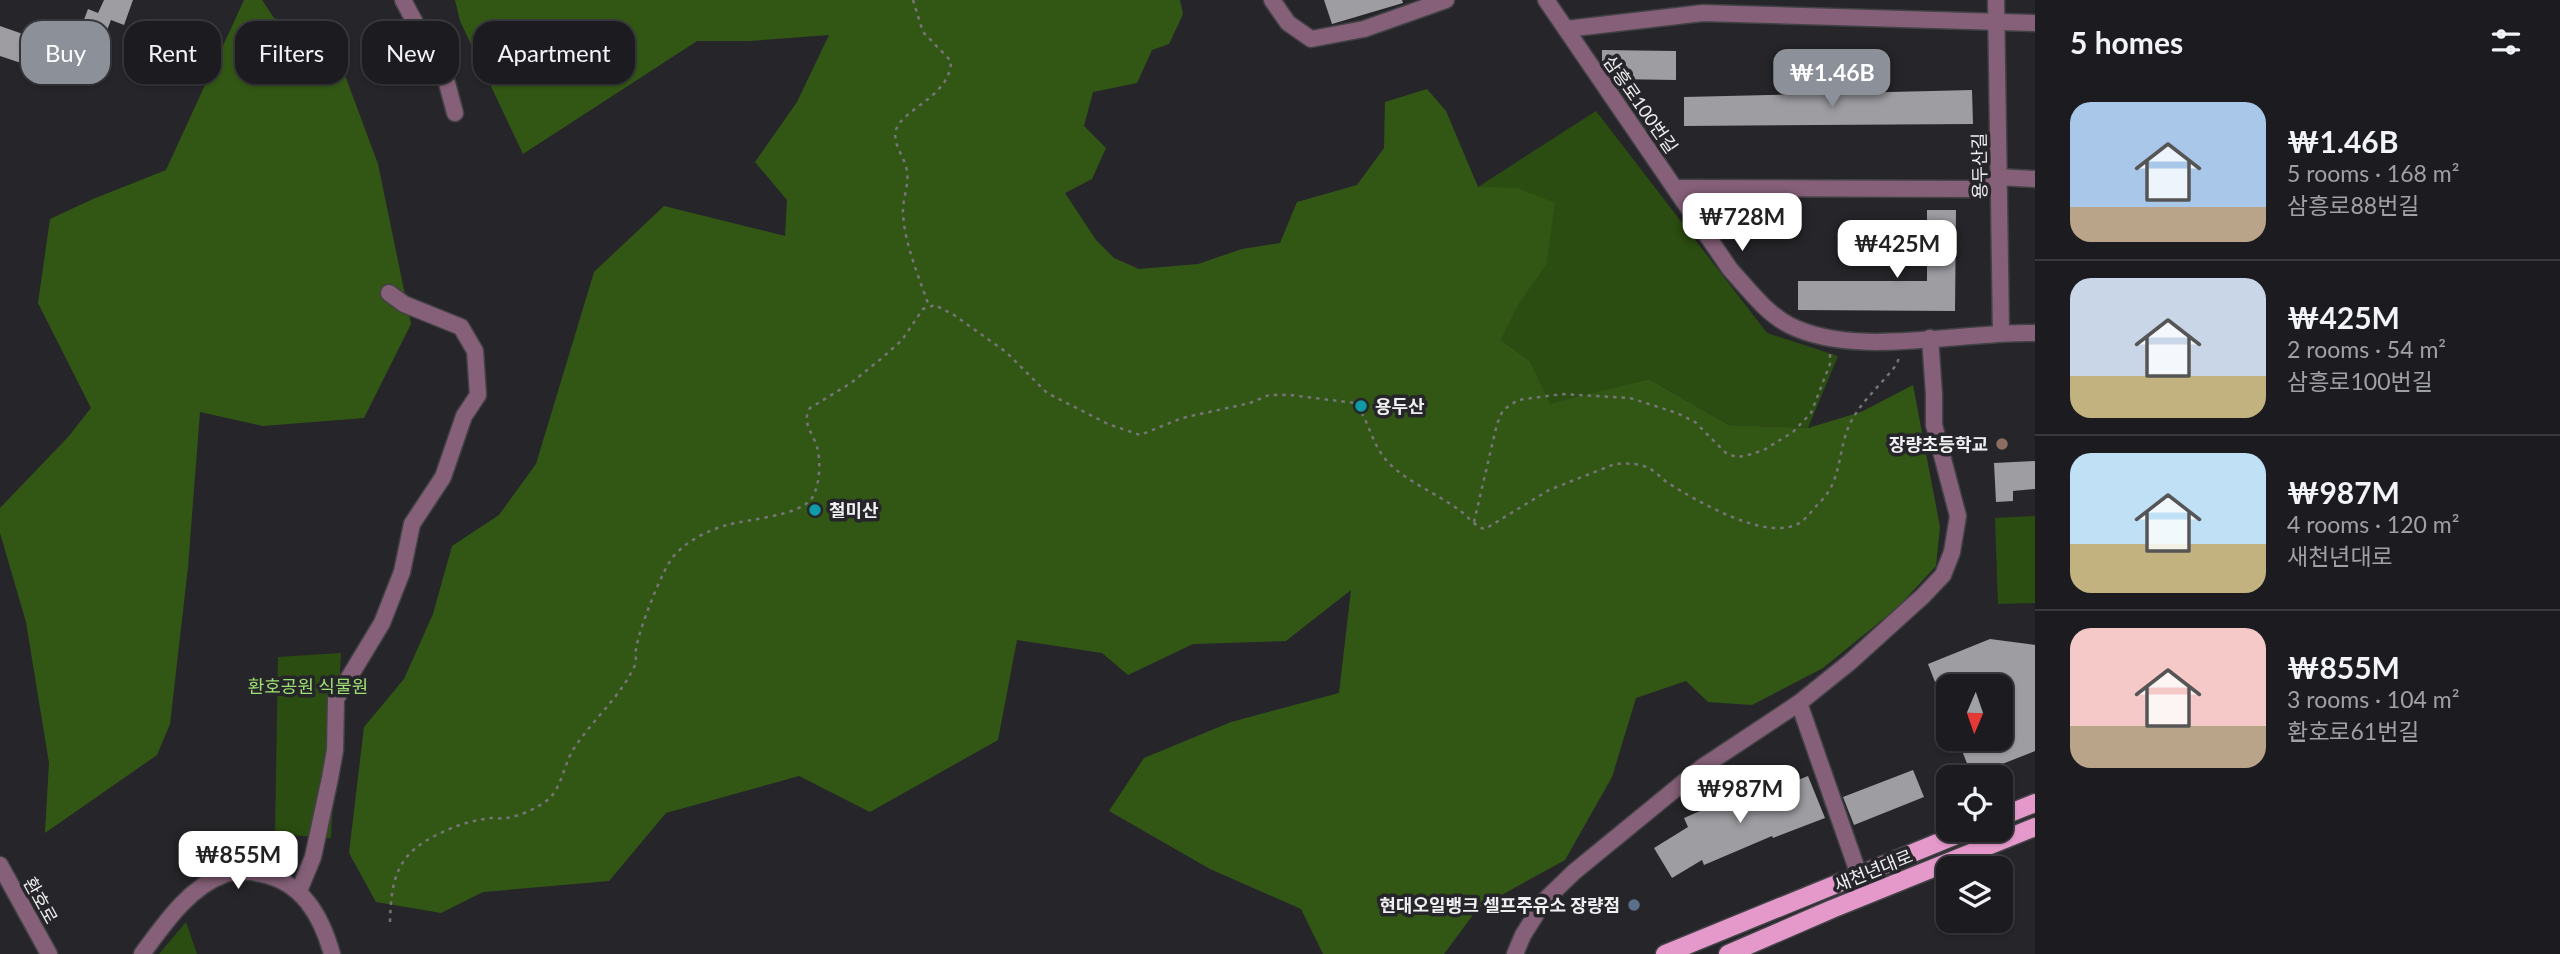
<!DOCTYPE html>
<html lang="en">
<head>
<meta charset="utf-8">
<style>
	:root { --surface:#1c1c20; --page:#252529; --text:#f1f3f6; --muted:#a0a1a5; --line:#3a3a3e; --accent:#8c9099 }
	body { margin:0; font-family:Lato,"Noto Sans KR",sans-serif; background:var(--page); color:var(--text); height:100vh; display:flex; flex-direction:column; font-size:26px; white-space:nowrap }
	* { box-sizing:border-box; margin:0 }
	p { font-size:23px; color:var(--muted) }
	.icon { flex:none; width:38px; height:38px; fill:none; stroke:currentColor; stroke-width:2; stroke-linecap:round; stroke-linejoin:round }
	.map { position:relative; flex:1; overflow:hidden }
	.drawer { display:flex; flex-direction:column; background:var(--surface); width:525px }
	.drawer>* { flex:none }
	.hud { position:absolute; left:21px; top:21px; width:665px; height:63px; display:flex; gap:14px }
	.needle { width:46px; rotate:182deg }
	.tools { position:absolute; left:1936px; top:674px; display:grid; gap:14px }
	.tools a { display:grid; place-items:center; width:77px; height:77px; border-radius:14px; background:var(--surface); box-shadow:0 2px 5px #0004,0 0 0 2px var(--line); font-size:35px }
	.price { position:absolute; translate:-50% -60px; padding:0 16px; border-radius:14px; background:#fff; color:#222; font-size:23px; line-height:46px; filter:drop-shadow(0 2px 4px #0008) }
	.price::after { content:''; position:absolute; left:50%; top:42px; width:21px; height:16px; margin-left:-10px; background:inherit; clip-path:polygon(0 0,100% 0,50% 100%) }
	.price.active { background:var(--accent); color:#fff }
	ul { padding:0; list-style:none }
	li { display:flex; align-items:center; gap:21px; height:175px; padding:0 35px }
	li+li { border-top:2px solid var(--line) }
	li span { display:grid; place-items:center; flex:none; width:196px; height:140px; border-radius:21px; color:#555 }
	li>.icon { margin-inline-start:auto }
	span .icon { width:84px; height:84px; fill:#fffc; stroke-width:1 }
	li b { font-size:30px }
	h2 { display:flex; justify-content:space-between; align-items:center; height:84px; padding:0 35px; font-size:30px }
	.tag { padding:0 24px; border-radius:21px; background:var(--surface); box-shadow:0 2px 5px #0004,0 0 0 2px var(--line); font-size:24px; line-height:63px }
	.tag.active { background:var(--accent); color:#fff }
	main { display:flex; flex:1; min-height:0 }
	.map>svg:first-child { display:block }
	.green { fill:#2b4d11 }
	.forest { fill:#325715 }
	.building { fill:#9d9da2 }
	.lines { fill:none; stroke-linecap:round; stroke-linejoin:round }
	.minor-casing { stroke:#424246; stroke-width:19 }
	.major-casing { stroke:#424246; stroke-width:21 }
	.path { stroke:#757578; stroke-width:2.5; stroke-dasharray:3.5 5; stroke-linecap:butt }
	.minor { stroke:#856078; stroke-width:16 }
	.major { stroke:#e499ca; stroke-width:18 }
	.culture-dot { fill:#0f9aa8; stroke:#26262a; stroke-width:2.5 }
	.education-dot { fill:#8d6e63; stroke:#26262a; stroke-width:2.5 }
	.service-dot { fill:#5c6f8a; stroke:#26262a; stroke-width:2.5 }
	.labels { text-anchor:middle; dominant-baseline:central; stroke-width:7; stroke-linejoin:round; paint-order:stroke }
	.street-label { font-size:18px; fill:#efeff1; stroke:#26262a }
	.poi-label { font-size:18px; font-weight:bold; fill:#efeff1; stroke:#26262a; text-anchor:start }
	.park-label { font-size:18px; fill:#9ee172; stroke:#26262a }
</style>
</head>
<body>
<main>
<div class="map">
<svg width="2035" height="954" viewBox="0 0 2035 954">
	<rect width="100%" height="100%" fill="#26262a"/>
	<g class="green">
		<polygon points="1596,111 1767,333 1838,356 1808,428 1729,425 1649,379 1550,405 1530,361 1501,340 1520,302 1478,187"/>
		<polygon points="2035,516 2035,603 1998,604 1995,518"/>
		<polygon points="341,653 331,838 275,834 278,657"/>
		<polygon points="186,922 197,954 159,954"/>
	</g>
	<g class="forest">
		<polygon points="244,0 262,0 274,18 330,35 378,164 411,324 364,418 263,426 200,412 188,567 170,724 157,755 45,833 49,763 26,622 0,533 0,508 69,436 91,408 38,303 50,219 93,199 166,170"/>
		<polygon points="455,0 1180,0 1183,14 1169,44 1152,50 1137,83 1093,92 1084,126 1106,148 1092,179 1065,193 1096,240 1114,258 1139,269 1198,264 1242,249 1280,243 1297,202 1357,185 1384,148 1385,102 1427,89 1446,111 1478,187 1518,188 1555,203 1546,265 1520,302 1501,340 1530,361 1550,404 1649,379 1729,425 1808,428 1861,412 1913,385 1940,527 1936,566 1898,607 1823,668 1752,705 1708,702 1686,681 1636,698 1612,777 1565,860 1478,908 1444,954 1323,954 1301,909 1210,869 1109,811 1144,758 1231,722 1339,693 1351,590 1286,641 1193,644 1128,675 1102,653 1017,640 998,740 870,812 799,776 666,813 609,881 483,892 441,913 376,902 349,853 364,727 404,679 433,614 452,546 499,515 536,464 594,272 664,206 785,236 787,200 755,162 797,102 829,35 750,41 697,41 523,154 460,21"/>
	</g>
	<g class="building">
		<polygon points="104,0 133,0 124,25 111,20 96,58 73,49 88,9 98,13"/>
		<polygon points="1324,0 1402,0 1403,3 1332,24"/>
		<polygon points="0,26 40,40 30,66 0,56"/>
		<polygon points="1602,50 1676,51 1676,80 1613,79 1602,63"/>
		<polygon points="1972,90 1973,124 1684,126 1684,97"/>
		<polygon points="1927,210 1956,210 1955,311 1798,310 1798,281 1927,281"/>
		<polygon points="2035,461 2035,489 2013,491 2013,501 1996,502 1994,463"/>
		<polygon points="1990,639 2035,645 2035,751 1972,776 1957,738 2000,738 2000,686 1948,686 1947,713 1928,664"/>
		<polygon points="1913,770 1924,797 1854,825 1843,797"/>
		<polygon points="1808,776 1825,818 1773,838 1772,836 1704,865 1702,860 1672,878 1654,848 1688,827 1684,818 1741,793 1744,801"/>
	</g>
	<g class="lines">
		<defs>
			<g id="minor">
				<polyline points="403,0 447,83 455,113"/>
				<polyline points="1272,0 1288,23 1311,39 1364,29 1446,0"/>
				<path d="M 1546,0 L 1730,269 C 1748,289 1766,313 1789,325 C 1856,359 1959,331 2035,333"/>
				<polyline points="1996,0 2001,332"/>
				<polyline points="1566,29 1703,13 2035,23"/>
				<polyline points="1676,188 1976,189 1998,177 2035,179"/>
				<polyline points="1799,703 1859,875"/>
				<polyline points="0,865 49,954"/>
				<polyline points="299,891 313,857 330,778 335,750 336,699 382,623 402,572 412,524 443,477 464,416 478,395 475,351 461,327 404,304 389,293"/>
				<path d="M 142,954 C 163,926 188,888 223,875 C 234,871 250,871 261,874 C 302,882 321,915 332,954"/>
				<polyline points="1515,954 1523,935 1545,900 1574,872 1701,768 1799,703 1850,662 1923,596 1943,575 1952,552 1958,516 1934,425 1934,394 1930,338"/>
			</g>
			<g id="major">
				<polyline points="2000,817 2035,803"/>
				<polyline points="1665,954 1969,830"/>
				<polyline points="1728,954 1832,909 2035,827"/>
			</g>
		</defs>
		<use href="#minor" class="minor-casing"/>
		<use href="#major" class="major-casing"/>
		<g class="path">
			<path d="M 913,0 L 923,32 L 951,61 C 951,96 902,109 896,130 C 892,144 905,157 907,171 C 909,183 904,195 903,208 C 902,237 919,278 929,306"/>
			<polyline points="1474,522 1497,424 1503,410 1518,400 1562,394 1630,398 1677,413 1695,422 1726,453 1736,457 1745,456 1764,450 1793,432 1811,413 1830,364 1830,352"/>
			<path d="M 390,922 C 391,877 398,852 441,833 C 456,825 474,820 491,818 C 496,818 502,819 507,818 C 520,816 540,807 550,798 C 562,785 564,765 573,750 C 591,721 620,698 635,665 C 637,659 635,655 636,649 C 638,632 662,570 673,557 C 686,541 709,530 727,525 C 748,519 800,516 812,498 C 820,485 821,462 817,447 C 813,433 801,422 810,408 L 851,383 L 882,358 L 902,340 L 923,309 L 935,305 L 954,315 L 1006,352 L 1047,393 L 1108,424 L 1140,435 L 1182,418 L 1250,403 L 1269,395 L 1290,395 L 1355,403 C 1368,419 1371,440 1383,456 C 1399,479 1437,493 1459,510 C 1468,516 1475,527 1485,529 L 1549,490 L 1615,464 C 1629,463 1645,463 1656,473 C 1660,476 1663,480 1668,483 C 1697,501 1769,544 1801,522 C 1808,517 1814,508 1820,502 C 1841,482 1838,453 1848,428 C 1858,404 1881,385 1897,364 L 1899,357"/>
		</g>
		<use href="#minor" class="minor"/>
		<use href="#major" class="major"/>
	</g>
	<g class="culture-dot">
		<circle cx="1361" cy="406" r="7"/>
		<circle cx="815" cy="510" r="7"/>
	</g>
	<circle class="education-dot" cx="2002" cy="444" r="7"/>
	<circle class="service-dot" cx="1634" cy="905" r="7"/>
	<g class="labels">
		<g class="street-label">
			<text transform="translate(1641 104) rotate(55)">삼흥로100번길</text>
			<text transform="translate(1979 166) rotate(-91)">용두산길</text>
			<text transform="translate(1873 870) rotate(-22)">새천년대로</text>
			<text transform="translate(41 900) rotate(61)">환호로</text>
		</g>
		<g class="poi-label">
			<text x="1375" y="406">용두산</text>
			<text x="1988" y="444" text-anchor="end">장량초등학교</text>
			<text x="829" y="510">철미산</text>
			<text x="1620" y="905" text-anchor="end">현대오일뱅크 셀프주유소 장량점</text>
		</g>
		<g class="park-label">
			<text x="308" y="686">환호공원 식물원</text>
		</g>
	</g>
</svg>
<div class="tools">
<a><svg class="needle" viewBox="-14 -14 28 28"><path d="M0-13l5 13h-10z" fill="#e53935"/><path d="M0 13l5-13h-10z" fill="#a0a1a5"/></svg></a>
<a><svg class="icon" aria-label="locate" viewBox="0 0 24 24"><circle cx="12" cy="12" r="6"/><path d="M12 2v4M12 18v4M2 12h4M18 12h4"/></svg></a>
<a><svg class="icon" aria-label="layers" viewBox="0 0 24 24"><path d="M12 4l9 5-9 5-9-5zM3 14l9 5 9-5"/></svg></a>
</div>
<b class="price active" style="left:1832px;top:109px">₩1.46B</b>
<b class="price" style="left:1742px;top:253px">₩728M</b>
<b class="price" style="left:1897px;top:280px">₩425M</b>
<b class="price" style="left:1740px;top:825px">₩987M</b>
<b class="price" style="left:238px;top:891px">₩855M</b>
<div class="hud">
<a class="tag active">Buy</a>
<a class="tag">Rent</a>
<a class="tag">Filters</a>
<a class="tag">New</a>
<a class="tag">Apartment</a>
</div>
</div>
<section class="drawer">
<h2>5 homes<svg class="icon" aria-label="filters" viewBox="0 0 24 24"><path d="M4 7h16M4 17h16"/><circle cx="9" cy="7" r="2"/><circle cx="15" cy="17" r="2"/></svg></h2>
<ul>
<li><span style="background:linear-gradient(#a9c7e8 75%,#b9a48a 0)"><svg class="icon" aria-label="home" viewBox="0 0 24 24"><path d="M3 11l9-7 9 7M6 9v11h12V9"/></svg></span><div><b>₩1.46B</b><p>5 rooms · 168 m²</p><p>삼흥로88번길</p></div></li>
<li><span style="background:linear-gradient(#c9d6e8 70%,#c2b280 0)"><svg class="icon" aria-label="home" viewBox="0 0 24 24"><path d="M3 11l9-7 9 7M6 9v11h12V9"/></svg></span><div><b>₩425M</b><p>2 rooms · 54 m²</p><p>삼흥로100번길</p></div></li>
<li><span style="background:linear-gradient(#bfe0f5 65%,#c2b280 0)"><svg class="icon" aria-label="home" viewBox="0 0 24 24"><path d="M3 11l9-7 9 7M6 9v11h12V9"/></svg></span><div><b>₩987M</b><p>4 rooms · 120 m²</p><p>새천년대로</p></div></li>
<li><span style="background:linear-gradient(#f6c9c9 70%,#b9a48a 0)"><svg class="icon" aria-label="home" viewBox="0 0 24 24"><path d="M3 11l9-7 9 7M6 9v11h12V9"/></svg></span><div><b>₩855M</b><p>3 rooms · 104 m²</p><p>환호로61번길</p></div></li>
</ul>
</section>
</main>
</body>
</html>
